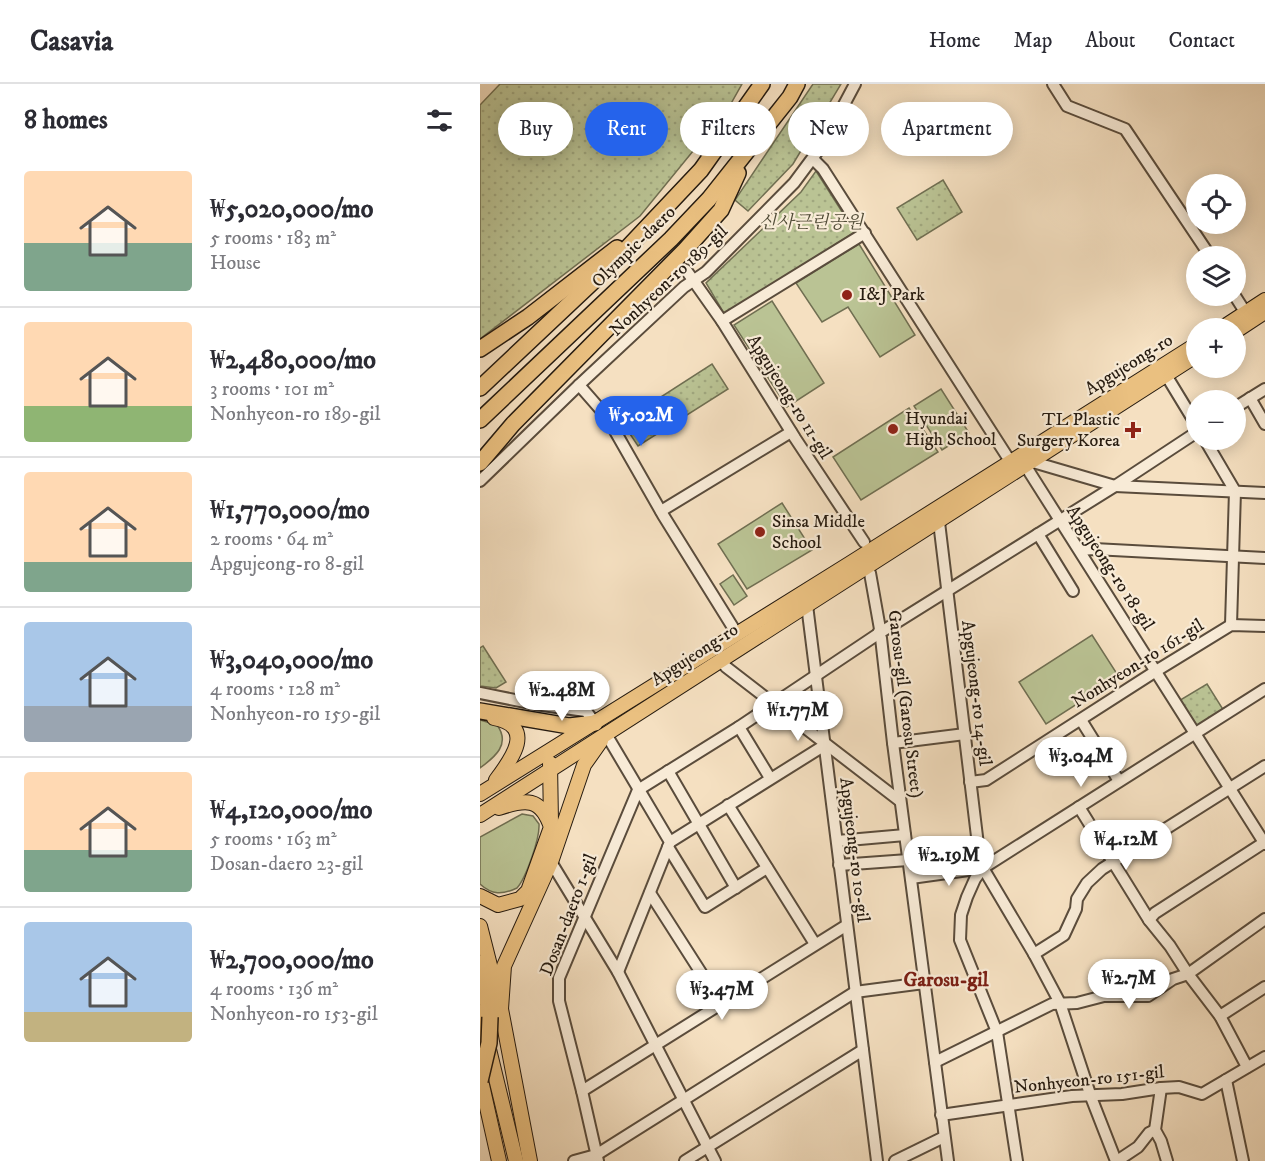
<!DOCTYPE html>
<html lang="en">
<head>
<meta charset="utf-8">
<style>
	:root { --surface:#fff; --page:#f7f7f7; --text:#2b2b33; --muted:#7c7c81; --line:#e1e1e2; --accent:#2563eb }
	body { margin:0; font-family:"IM FELL DW Pica","Noto Serif KR",serif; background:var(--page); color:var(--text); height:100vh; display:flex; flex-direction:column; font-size:22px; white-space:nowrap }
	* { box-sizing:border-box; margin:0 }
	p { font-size:20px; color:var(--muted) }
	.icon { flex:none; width:33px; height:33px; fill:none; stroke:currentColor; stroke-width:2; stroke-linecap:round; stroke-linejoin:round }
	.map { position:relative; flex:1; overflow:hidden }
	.side { display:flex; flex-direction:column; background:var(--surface); width:480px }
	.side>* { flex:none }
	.banner { position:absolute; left:18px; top:18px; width:570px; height:54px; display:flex; gap:12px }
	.fabs { position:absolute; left:706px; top:90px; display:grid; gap:12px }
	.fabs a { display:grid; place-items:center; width:60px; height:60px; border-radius:50%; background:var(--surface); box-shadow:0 3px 15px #0003; font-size:30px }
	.price { position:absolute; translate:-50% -51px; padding:0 14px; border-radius:21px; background:#fff; color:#222; font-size:20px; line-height:39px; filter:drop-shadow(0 2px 3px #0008) }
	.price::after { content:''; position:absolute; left:50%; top:36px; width:18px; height:14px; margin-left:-9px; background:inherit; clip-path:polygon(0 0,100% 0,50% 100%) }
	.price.on { background:var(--accent); color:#fff }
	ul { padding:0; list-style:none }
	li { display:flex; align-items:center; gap:18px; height:150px; padding:0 24px }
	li+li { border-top:2px solid var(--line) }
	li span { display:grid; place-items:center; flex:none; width:168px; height:120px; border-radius:6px; color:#555 }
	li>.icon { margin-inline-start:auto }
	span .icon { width:72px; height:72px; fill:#fffc; stroke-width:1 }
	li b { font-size:26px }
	h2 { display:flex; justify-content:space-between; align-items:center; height:72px; padding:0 24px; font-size:26px }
	.chip { padding:0 21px; border-radius:27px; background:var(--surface); box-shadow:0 3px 15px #0003; font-size:21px; line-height:54px }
	.chip.on { background:var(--accent); color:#fff }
	header { display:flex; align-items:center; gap:36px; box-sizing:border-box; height:84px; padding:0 30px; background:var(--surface); border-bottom:2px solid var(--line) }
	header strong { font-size:28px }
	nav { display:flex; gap:33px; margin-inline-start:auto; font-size:21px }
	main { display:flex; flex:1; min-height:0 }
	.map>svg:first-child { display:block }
	.grass { fill:#bac394; stroke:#706f52; stroke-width:1.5 }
	.park { fill:url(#park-dots); stroke:#706f52; stroke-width:1.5 }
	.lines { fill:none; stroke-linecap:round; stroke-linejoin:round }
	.minor-casing { stroke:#5a4c3c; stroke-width:14 }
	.major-casing { stroke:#261b10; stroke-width:16 }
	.highway-casing { stroke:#261b10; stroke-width:18 }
	.minor { stroke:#f8ebd7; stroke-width:10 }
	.major { stroke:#eac080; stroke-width:14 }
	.highway { stroke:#eac080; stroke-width:15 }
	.highway-bridge-casing { stroke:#261b10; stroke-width:18; stroke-linecap:butt }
	.highway-bridge { stroke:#eac080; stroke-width:15 }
	.poi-dot { fill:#8f2418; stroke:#f8ebd7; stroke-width:2 }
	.labels { text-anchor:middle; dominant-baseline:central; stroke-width:4.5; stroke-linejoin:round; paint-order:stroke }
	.park-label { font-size:18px; font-style:italic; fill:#524d38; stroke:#f8ebd7 }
	.street-label { font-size:18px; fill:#261b10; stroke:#f8ebd7 }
	.poi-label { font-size:18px; fill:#261b10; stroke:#f8ebd7; text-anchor:start }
	.neighbourhood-label { font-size:20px; font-weight:bold; fill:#7a1f14; stroke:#f8ebd7 }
</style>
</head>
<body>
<header>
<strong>Casavia</strong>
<nav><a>Home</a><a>Map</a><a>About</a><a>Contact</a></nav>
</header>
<main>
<section class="side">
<h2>8 homes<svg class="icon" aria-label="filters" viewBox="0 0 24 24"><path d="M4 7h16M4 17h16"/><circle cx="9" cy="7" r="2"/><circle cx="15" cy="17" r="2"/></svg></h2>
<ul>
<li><span style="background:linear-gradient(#ffd9b3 60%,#7fa58c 0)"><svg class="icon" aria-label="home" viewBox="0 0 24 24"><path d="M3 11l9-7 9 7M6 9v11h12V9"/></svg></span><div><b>₩5,020,000/mo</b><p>5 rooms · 183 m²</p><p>House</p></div></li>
<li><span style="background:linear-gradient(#ffd9b3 70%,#8fb573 0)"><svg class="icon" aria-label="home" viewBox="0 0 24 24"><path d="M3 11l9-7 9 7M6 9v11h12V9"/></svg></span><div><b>₩2,480,000/mo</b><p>3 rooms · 101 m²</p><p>Nonhyeon-ro 189-gil</p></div></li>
<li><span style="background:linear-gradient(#ffd9b3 75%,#7fa58c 0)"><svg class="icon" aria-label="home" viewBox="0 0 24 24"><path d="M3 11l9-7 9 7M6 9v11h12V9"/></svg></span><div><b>₩1,770,000/mo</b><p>2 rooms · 64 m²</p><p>Apgujeong-ro 8-gil</p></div></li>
<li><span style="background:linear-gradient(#a9c7e8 70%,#9aa5b1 0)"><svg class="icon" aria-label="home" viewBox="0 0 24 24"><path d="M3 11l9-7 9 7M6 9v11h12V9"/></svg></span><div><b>₩3,040,000/mo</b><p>4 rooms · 128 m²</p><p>Nonhyeon-ro 159-gil</p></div></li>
<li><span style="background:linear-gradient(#ffd9b3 65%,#7fa58c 0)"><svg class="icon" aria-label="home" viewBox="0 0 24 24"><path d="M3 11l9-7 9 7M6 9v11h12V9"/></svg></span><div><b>₩4,120,000/mo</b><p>5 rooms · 163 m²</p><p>Dosan-daero 23-gil</p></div></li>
<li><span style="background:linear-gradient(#a9c7e8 75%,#c2b280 0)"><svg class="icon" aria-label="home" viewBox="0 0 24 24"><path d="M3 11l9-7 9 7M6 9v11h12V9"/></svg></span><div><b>₩2,700,000/mo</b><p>4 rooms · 136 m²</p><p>Nonhyeon-ro 153-gil</p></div></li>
</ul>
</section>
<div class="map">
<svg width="785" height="1077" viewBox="0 0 785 1077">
	<defs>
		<pattern id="park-dots" width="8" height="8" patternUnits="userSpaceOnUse" patternTransform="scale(1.5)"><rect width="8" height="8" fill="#bac394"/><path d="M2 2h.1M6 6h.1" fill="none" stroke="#a0a77f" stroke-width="1.8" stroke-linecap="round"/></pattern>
	</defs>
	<rect width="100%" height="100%" fill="#f5e0c1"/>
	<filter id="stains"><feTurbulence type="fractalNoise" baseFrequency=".00333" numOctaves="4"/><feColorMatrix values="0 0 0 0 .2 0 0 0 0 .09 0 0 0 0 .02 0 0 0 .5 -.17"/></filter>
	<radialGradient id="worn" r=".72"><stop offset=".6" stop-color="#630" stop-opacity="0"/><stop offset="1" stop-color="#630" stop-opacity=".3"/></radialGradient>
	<g class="grass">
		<polygon points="379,160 435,251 400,273 368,223 342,238 316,199"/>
		<polygon points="292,217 344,299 307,323 254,241"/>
		<polygon points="461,305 489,349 462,366 434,322"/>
		<polygon points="429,324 458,368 381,416 353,373"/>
		<polygon points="302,419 332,466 267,505 238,460"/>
		<polygon points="253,491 267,512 254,521 240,500"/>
		<polygon points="612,551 639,593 566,640 539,598"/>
		<path d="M 0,636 L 17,641 C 31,660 15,673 0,684 Z"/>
		<path d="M 42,730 L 53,732 L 59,740 C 60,754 46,794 37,804 C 22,811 12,811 0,800 L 0,753 Z"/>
	</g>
	<g class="park">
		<polygon points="20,0 262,0 249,23 160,132 0,255 0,21"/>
		<polygon points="333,0 361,0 313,80 268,127 255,116"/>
		<polygon points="336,87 375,148 245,231 226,199 321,108"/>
		<polygon points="463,96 482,128 437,156 417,124"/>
		<polygon points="232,280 248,305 158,362 142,338"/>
		<polygon points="3,562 26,598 16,604 0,602 0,564"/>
		<polygon points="727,600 744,627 714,646 697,618"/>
	</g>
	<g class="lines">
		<defs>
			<g id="minor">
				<polyline points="573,0 587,22 645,45 730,172"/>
				<polyline points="333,75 343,85 530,377"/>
				<polyline points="206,186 242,237 315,354 384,458"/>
				<polyline points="755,212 769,234"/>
				<polyline points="242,237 385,149"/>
				<polyline points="686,291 717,342"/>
				<polyline points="99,301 127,333 183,431 257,550"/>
				<polyline points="770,314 785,340"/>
				<polyline points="756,323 785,305"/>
				<polyline points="725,356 755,407 751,541"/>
				<polyline points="546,377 553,378 635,402 785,409"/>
				<polyline points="537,379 546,382 550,389 785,760"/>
				<polyline points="0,397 99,301 204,203 226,188 314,99 343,60 375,0"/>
				<polyline points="181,427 311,348"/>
				<polyline points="459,438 499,769 503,784 554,870 580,919 611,1013 636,1077"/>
				<polyline points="558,450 593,507"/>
				<polyline points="600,466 614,465 785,474"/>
				<polyline points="390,489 400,545 398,550 401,554 413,659 468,1077"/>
				<polyline points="327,521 397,1077"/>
				<polyline points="241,576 246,583 420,717"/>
				<polyline points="0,609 55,620 106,627 115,639"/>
				<polyline points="601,636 639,697"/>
				<polyline points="259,643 290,694"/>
				<polyline points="126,650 190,758 188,763 225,823 287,784"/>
				<polyline points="413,659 485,650"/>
				<polyline points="188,687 256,804"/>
				<polyline points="490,698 506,696 676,587 751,541 785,542"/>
				<polyline points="248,721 335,860"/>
				<polyline points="599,723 669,836 690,862 708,890 740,932 767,983"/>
				<polyline points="357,757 425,751"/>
				<polyline points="190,758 345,661"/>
				<polyline points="71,778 138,888 235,1077"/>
				<polyline points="359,781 428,776"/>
				<polyline points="503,784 495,795 487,813 481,831 480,856 517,948 537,1077"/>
				<polyline points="431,794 503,784 785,605"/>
				<polyline points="170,809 241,920"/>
				<polyline points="669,836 675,829 785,758"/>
				<polyline points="554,870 584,851 596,825 597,815 607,799 622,785 785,682"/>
				<polyline points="138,888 188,763"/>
				<polyline points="740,932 785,903"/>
				<polyline points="455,978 572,920 597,919 624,912 668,912 693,895 708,890 785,835"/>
				<polyline points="746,996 763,1077"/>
				<polyline points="681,1004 675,1046 681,1057 687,1077"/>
				<polyline points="102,1007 367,841"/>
				<polyline points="461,1031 592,1012 642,1010 681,1004 699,1003 722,1010 785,973"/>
				<polyline points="94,1077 116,1071 375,908 444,899"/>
				<polyline points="118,1077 102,1007 79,917 79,894 158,706 259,643 398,550 635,402 717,348"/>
				<polyline points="205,1077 383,966"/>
				<polyline points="415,1077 464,1053"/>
				<polyline points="637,1077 658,1063 669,1049 675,1046"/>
			</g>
			<g id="major">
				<polyline points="742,244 785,216"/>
				<polyline points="756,247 785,228"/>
				<path d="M 14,634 C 56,642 32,675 16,696"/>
				<polyline points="70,679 71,738"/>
				<polyline points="0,710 369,480 717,260"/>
				<polyline points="0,731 717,271"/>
				<path d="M 0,812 L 18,821 L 40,815 L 48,807 L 71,743 C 61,713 45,715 19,724"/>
				<polyline points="0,842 21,925 50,1077"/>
				<polyline points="21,925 24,882 71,778 104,681 121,657"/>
				<polyline points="0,928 36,1077"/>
				<polyline points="0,992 19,1077"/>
			</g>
			<g id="highway">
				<polyline points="0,265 48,233 137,164"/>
				<polyline points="0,304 136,176 221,86 282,0"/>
				<polyline points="0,336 191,155 229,115 310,13 317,0"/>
				<polyline points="0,379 33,340 205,166 241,126 258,89"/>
				<polyline points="0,627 89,642 115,639"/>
				<polyline points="0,879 10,933"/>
			</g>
		</defs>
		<use href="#minor" class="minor-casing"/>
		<use href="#major" class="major-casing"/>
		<use href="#highway" class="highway-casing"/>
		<use href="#minor" class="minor"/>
		<use href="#major" class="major"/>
		<use href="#highway" class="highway"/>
		<defs>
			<polyline id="highway-bridge" points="0,997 9,959 10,933"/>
		</defs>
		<use href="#highway-bridge" class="highway-bridge-casing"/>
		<use href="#highway-bridge" class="highway-bridge"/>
	</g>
	<g class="poi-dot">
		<circle cx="367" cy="211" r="6"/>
		<circle cx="413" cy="345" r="6"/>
		<path d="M650 337h6v6h6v6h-6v6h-6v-6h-6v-6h6z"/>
		<circle cx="280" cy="448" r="6"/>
	</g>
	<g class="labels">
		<g class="park-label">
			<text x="331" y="139">신사근린공원</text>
		</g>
		<g class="street-label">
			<text transform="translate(154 163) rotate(-44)">Olympic-daero</text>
			<text transform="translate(189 197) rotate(-43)">Nonhyeon-ro 189-gil</text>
			<text transform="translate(649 281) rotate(-32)">Apgujeong-ro</text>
			<text transform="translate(309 313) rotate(58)">Apgujeong-ro 11-gil</text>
			<text transform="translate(630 484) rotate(57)">Apgujeong-ro 18-gil</text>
			<text transform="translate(215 571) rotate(-33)">Apgujeong-ro</text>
			<text transform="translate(658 580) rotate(-32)">Nonhyeon-ro 161-gil</text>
			<text transform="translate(496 609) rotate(83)">Apgujeong-ro 14-gil</text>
			<text transform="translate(425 620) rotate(83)">Garosu-gil (Garosu Street)</text>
			<text transform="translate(374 766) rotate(83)">Apgujeong-ro 10-gil</text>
			<text transform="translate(89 831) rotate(-69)">Dosan-daero 1-gil</text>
			<text transform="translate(609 996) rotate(-6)">Nonhyeon-ro 151-gil</text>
		</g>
		<g class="poi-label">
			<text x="379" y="211">I&amp;J Park</text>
			<text x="425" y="335">Hyundai<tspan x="425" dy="21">High School</tspan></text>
			<text x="640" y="336" text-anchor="end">TL Plastic<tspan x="640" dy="21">Surgery Korea</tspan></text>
			<text x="292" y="438">Sinsa Middle<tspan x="292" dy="21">School</tspan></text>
		</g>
		<g class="neighbourhood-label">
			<text x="466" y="896">Garosu-gil</text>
		</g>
	</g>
	<rect width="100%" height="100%" filter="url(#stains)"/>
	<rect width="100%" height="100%" fill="url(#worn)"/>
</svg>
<div class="fabs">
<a><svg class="icon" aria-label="locate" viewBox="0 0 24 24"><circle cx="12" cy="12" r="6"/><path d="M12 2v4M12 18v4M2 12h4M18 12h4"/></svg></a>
<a><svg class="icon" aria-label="layers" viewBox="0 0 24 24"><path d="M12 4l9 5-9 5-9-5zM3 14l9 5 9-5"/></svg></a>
<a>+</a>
<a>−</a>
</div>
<b class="price on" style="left:161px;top:363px">₩5.02M</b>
<b class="price" style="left:82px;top:638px">₩2.48M</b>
<b class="price" style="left:318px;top:658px">₩1.77M</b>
<b class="price" style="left:601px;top:704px">₩3.04M</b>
<b class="price" style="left:646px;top:787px">₩4.12M</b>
<b class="price" style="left:469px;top:803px">₩2.19M</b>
<b class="price" style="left:649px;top:926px">₩2.7M</b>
<b class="price" style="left:242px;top:937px">₩3.47M</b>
<div class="banner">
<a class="chip">Buy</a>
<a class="chip on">Rent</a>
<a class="chip">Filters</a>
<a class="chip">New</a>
<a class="chip">Apartment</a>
</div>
</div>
</main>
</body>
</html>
